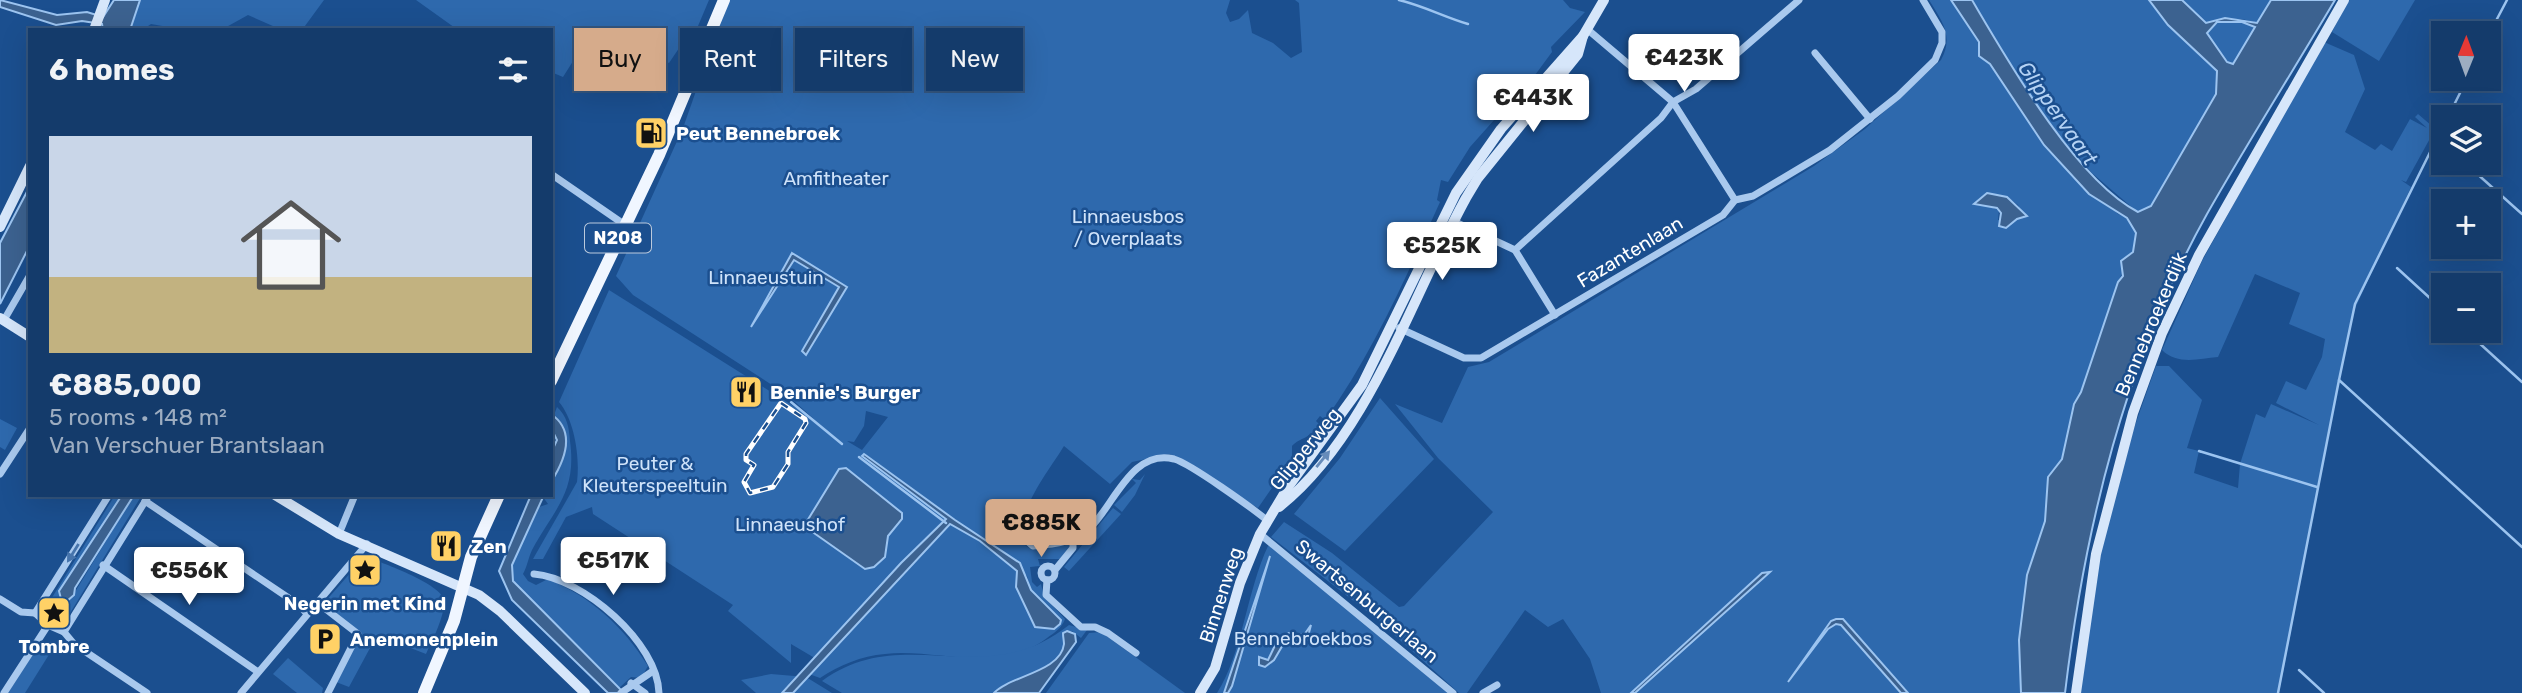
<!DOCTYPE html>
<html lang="en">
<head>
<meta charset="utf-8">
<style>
	:root { --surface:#143b6b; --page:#1d4271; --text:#f1f3f6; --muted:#9dadc1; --line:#33557e; --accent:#d6ab8b }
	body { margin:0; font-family:Rubik,sans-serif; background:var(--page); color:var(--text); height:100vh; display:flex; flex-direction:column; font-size:26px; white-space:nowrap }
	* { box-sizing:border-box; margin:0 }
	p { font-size:23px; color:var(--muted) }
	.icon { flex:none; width:38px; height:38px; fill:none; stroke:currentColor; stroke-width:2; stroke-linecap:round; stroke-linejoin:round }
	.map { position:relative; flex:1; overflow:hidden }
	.panel { position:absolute; left:28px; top:28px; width:525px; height:469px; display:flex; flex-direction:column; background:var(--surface); border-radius:0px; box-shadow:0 7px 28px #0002,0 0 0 2px var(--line) }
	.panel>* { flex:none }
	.top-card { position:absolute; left:574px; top:28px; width:665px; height:63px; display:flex; gap:14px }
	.needle { width:46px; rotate:1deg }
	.fabs { position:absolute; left:2431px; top:21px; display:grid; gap:14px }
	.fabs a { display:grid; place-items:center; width:70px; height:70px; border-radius:0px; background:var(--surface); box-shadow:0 7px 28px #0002,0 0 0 2px var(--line); font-size:35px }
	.price { position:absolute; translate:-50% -60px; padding:0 16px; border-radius:7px; background:#fff; color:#222; font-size:23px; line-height:46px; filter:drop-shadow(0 2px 4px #0008) }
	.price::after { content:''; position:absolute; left:50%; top:42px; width:21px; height:16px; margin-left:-10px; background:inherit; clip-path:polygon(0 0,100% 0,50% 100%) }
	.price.active { background:var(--accent); color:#111 }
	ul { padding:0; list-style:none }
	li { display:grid; align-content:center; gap:14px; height:371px; padding:0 21px }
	li span { display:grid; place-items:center; height:217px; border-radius:0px; color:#555 }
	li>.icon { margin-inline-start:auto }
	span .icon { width:126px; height:126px; fill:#fffc; stroke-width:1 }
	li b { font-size:30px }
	h2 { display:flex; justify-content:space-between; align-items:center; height:84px; padding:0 21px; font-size:30px }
	.pill { padding:0 24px; border-radius:0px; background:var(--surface); box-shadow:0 7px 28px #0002,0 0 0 2px var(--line); font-size:24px; line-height:63px }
	.pill.active { background:var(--accent); color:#111 }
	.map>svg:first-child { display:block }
	.green { fill:#2e69ad; fill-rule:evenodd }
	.water { fill:#3c6290; stroke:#9cc4f0; stroke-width:2; fill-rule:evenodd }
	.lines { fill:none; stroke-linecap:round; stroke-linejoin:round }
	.stream { stroke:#9cc4f0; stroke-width:2.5 }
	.street { stroke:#a9c9ee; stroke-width:7 }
	.secondary { stroke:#d6e6fa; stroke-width:10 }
	.primary { stroke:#f0f6ff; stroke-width:12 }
	.rail-casing { stroke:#fff; stroke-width:5 }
	.rail { stroke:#1b4f8f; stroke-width:2.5; stroke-dasharray:8; stroke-linecap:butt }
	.oneway { fill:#668bba }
	.oneway2 { fill:#4674ac }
	.labels { text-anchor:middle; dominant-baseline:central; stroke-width:5; stroke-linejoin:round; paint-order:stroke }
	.shield { fill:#1b4f8f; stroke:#bbcadd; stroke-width:2 }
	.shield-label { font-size:18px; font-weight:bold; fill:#fff }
	.poi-label { font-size:19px; font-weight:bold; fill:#fff; stroke:#1b4f8f; text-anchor:start }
	.park-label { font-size:19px; fill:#cfe3fa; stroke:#1b4f8f }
	.street-label { font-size:19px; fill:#fff; stroke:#1b4f8f }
	.water-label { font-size:21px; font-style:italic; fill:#b5d3f5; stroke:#1b4f8f }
</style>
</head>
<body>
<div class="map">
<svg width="2522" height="693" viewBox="0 0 2522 693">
	<rect width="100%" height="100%" fill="#1b4f8f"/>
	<g class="green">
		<polygon points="140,0 324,0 302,30 282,30 248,15 221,30 185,30 151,24 142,30 130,30"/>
		<polygon points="416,0 709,0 698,26 694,26 669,63 603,35 596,45 587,39 563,77 551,72 551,30 458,30"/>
		<path d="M 728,0 L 1230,0 L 1226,13 L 1230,22 L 1239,19 L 1248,10 L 1252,33 L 1273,43 L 1291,58 L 1302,52 L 1299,3 L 1295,0 L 1563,0 L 1570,8 L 1585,12 L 1551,47 L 1552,52 L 1521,94 L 1519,92 L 1470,147 L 1448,182 L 1441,180 L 1437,200 L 1440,202 C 1406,277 1373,353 1325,420 L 1320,416 L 1316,421 L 1320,425 C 1309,440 1300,437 1292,446 L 1292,459 L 1258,508 L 1170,454 L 1132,462 L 1110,484 L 1064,446 C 1049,471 1011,516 1026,546 L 1032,549 L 1075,542 L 1060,559 L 1038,559 L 1040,566 L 1030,567 L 1032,582 L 1037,587 L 1041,584 L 1044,597 L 1065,619 C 1062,628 1054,633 1047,638 C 998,676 938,648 885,654 C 861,656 840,665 820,678 L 809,674 L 814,668 L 813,657 L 791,644 L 791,663 L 728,611 L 733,605 L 593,514 L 592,507 L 566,517 L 543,559 L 533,559 L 577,482 C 580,458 575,421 559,402 L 609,290 L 814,419 L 786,394 L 633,295 L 616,276 L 683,128 ZM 866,411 L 888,417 L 862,450 L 847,441 L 854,442 L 864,426 ZM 991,548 L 1027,576 L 1031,590 L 1041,600 L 1048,629 L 1035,627 L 1016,587 L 1017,571 Z"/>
		<path d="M 1929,0 L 1951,0 L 1979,43 L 1979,56 L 1990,64 L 2044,145 L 2118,214 L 2127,218 L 2136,232 L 2133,252 L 2118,282 L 2081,392 L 2074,404 L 2062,459 L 2048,477 L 2045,521 L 2027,575 L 2019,640 L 2021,693 L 1601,693 L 1590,659 L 1563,619 L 1548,627 L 1525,610 L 1467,693 L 1459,693 L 1373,616 L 1271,537 L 1284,522 L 1332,553 L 1399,607 L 1404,606 L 1493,512 L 1438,458 L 1395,404 L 1442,423 L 1468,367 L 1489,362 L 1814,166 L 1865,129 L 1941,60 C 1954,36 1942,21 1929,0 ZM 1989,193 L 2000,198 L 2006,196 L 2018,205 L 2024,218 L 1998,220 L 1999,210 L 1984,205 Z"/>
		<polygon points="1972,0 2149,0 2168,25 2217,72 2216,94 2151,206 2143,211 2135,210 2092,173 2060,136 2021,83"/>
		<polygon points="2182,0 2271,0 2258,23 2242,19 2206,23"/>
		<polygon points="2348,0 2415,0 2379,61 2332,32"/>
		<polygon points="2217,22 2242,22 2255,27 2233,64 2227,62 2207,33"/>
		<path d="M 2324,42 L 2354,55 L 2365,89 L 2345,132 L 2375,150 L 2381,144 L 2392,151 L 2410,119 L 2427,128 L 2415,117 L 2418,114 L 2439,132 L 2433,133 L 2406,182 L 2401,180 L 2411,187 L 2352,315 L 2279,693 L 2079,693 L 2095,572 L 2128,445 L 2156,366 L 2169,366 L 2202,400 L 2187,448 L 2199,451 L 2194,473 L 2238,488 L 2240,464 L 2256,414 L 2265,418 L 2271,404 L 2319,425 L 2276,403 L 2286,381 L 2306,390 L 2322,357 L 2325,339 L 2289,324 L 2300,293 L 2255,274 L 2218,357 C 2198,359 2177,365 2162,350 L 2202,261 Z"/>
		<polygon points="1380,398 1434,459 1345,551 1294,514 1340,458"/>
		<path d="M 557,407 C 567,416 569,427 570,441 C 577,492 555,508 532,550 C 528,559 527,567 523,574 L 528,581 L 536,585 L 548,579 C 591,597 623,626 648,666 L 641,678 L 631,677 L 619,688 L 513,581 L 512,565 L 539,507 L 548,504 L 543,497 L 551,495 C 551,468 582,439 554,415 Z"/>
		<polygon points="0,419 17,428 5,450 0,447"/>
		<polygon points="1145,474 1135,495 1122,512 1114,505 1136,483 1132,479 1140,480"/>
		<polygon points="115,495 122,495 65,585 75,592 134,495 142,495 64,623 45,609"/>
		<polygon points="1113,508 1121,514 1069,571 1064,567"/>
		<polygon points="1084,513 1092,521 1083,532 1064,539 1055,533 1058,528 1063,531 1072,527"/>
		<path d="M 1268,546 L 1273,547 L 1456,693 L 1228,693 L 1240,651 L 1224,693 L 1217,693 C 1242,655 1247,590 1268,546 Z"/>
		<path d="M 374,560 C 389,565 444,586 444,601 C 445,616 432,641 426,654 L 377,635 L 349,687 L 336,682 L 360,634 L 324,603 L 359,563 Z"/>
		<path d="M 1069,625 L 1087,630 L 1081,638 L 1072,631 L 1064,633 C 1063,637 1064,640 1064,644 C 1061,672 1009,676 994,693 L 842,693 L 822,681 C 904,621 984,693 1069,625 Z"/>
		<polygon points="1101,632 1185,693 1046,693 1089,633"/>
		<polygon points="41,641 55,645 25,693 8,693"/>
		<polygon points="288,658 323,688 322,693 297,693 273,674"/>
		<polygon points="771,674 806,677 832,693 756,693 741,680"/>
	</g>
	<g class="water">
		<polygon points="0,0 57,15 87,12 103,17 114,0 140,0 130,30 103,30 102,24 82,21 56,25 0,7"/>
		<path d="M 1951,0 L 1972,0 C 2008,61 2075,179 2138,212 L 2151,206 L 2216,94 L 2217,71 L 2168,25 L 2149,0 L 2182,0 L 2206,23 L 2225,18 L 2257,23 L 2271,0 L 2335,0 C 2293,71 2248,142 2207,214 C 2125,361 2085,526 2065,693 L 2021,693 L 2019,640 L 2027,575 L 2045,521 L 2048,477 L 2062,459 L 2074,404 L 2081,392 L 2118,282 L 2123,276 L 2121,261 L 2133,252 L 2136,233 L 2127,218 L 2089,194 L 2044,145 L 1990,64 L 1979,56 L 1979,42 ZM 2217,22 L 2242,22 L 2255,27 L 2233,64 L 2227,62 L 2207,33 Z"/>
		<polygon points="30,186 30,245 0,304 0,243"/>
		<polygon points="1987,193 2007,197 2027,216 2017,219 2006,228 1999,226 2001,213 1997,208 1974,204"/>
		<polygon points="792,253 847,287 806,355 802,351 839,287 794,260 751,327"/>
		<path d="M 551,414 C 576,431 565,460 551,482 L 551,453 L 557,440 L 551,428 Z"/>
		<polygon points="864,454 955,520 1020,563 1031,590 1061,620 1060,624 1054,629 1035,627 1016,587 1017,571 980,541 950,524 793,693 782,693 901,563 946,519 862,456"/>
		<polygon points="846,468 902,513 902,519 888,536 885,557 874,567 865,569 804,526 839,469"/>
		<polygon points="122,495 134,495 75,588 74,595 67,601 61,599 59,591"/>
		<polygon points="531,495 544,495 512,565 513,581 624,693 608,693 512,600 499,571"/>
		<polygon points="1270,556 1232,686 1228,693 1224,693"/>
		<polygon points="1770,572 1635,693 1631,693 1762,573"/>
		<polygon points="1836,619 1843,619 1908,693 1901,693 1841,625 1836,624 1828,629 1788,682 1831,621"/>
		<polygon points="1311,625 1307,640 1284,643 1274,660 1265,667 1259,665 1259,657 1268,660 1278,639 1289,633 1304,635"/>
		<path d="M 1067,631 L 1075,634 L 1076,642 L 1039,693 L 994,693 C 1009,676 1061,672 1064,644 C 1064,641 1063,637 1063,633 Z"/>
	</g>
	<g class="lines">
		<g class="stream">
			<path d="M 1399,0 C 1424,6 1444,17 1468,24"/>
			<polyline points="2488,36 2507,0"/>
			<polyline points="2448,117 2467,79"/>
			<polyline points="2465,163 2522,214"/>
			<polyline points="2397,268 2443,310"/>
			<polyline points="2466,331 2522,382"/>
			<polyline points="2339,380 2355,304 2443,126"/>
			<polyline points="791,402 842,444"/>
			<polyline points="2199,451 2317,487"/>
			<polyline points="859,457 946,523"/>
			<polyline points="2299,670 2324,693"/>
			<polyline points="2278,693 2339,380 2522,547"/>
		</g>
		<g class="street">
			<polyline points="1587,29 1673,102 1735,200"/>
			<polyline points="1815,53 1870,119"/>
			<polyline points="551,174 625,225"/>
			<polyline points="1453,221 1515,250 1555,315"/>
			<polyline points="1515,250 1661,118 1673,102 1696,89 1799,0"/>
			<polyline points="4,320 30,275"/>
			<polyline points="1399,328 1464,358 1481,358 1723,215 1735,200 1753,196 1830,150 1898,96 1935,60 1942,43 1942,32 1923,0"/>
			<polyline points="0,474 30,428"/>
			<polyline points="145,501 299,605 307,614"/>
			<polyline points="339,534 355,495"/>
			<polyline points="1260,534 1453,693"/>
			<path d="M 1059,540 L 1042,527 L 1033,526 L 1027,532 L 1027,541 L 1033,546 C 1050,545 1075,542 1088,530 C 1113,508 1131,448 1174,459 C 1191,464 1252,508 1268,521"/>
			<polyline points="103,565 258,672"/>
			<circle cx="1048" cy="573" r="7"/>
			<polyline points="1055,570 1073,548 1073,539"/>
			<path d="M 534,574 C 583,578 658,643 659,693"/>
			<polyline points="1047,580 1046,595 1081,627 1095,627 1108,633 1136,653"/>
			<polyline points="0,599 21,612 35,613"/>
			<polyline points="318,603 358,634 328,693"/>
			<polyline points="35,613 109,495"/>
			<polyline points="35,613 48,625 64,632 74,644 147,693"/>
			<polyline points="64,632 149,495"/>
			<polyline points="631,683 645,693"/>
			<polyline points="4,693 48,625"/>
			<polyline points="241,693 367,544"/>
			<polyline points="621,693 653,671"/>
			<polyline points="1483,693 1497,685"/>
		</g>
		<g class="secondary">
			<polyline points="94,30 105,0"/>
			<polyline points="0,227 30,166"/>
			<polyline points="0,318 30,337"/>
			<polyline points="275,495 339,534 479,595 500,611 585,693"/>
			<path d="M 1279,507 C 1368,437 1412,296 1466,198 L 1478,178 L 1578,54 L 1583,36"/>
			<polyline points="1200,693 1215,668 1240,583 1260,534 1288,487 1362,385 1456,193 1501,129 1583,36 1604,0"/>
			<polyline points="2076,693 2096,554 2133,413 2162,333 2199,255 2344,0"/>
		</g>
		<g class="primary">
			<polyline points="551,381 659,155 724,0"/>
			<polyline points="424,693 454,621 471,557 499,495"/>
		</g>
		<defs>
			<polygon id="rail" points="781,403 805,419 806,423 788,452 788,464 773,487 750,493 744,482 754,465 746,460 746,454"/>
		</defs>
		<use href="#rail" class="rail-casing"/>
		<use href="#rail" class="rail"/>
	</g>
	<defs><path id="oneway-solid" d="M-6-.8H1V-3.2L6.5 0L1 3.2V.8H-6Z" transform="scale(1.75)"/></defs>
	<use class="oneway" href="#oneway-solid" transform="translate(1323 459) rotate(-51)"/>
	<use class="oneway2" href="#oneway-solid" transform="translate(73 553) rotate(122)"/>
	<defs>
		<symbol id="fuel-square" viewBox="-11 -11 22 22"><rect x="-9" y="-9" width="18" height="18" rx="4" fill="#ffd166" stroke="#1b4f8f"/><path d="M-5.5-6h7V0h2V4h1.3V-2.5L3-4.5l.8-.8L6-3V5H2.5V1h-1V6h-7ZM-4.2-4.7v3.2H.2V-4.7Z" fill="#111"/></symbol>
		<symbol id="restaurant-square" viewBox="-11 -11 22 22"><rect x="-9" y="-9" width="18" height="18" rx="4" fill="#ffd166" stroke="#1b4f8f"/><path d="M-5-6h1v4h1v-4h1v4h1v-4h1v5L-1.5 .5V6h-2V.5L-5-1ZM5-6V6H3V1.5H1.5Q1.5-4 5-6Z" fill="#111"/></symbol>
		<symbol id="sight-square" viewBox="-11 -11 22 22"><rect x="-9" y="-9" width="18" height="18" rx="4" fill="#ffd166" stroke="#1b4f8f"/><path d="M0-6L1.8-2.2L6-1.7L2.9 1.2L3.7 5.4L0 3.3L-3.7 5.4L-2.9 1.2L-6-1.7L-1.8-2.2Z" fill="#111"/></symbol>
		<symbol id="parking-square" viewBox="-11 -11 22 22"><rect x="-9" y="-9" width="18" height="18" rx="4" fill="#ffd166" stroke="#1b4f8f"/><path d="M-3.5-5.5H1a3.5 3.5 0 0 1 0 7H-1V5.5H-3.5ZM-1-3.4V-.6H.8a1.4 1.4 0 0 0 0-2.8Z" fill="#111"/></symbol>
	</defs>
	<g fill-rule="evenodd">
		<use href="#fuel-square" x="632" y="114" width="38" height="38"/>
		<use href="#restaurant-square" x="727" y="373" width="38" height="38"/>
		<use href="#restaurant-square" x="427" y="527" width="38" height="38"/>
		<use href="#sight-square" x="346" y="551" width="38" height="38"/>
		<use href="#sight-square" x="35" y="594" width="38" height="38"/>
		<use href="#parking-square" x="306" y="620" width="38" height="38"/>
	</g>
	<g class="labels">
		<rect class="shield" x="585" y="223.5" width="66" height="29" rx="5"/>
		<g class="shield-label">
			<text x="618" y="238">N208</text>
		</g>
		<g class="poi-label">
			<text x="676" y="133">Peut Bennebroek</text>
			<text x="770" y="392">Bennie's Burger</text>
			<text x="471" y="546">Zen</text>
			<text x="365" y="603" text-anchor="middle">Negerin met Kind</text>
			<text x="350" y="639">Anemonenplein</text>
			<text x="54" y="646" text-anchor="middle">Tombre</text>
		</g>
		<g class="park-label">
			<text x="836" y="178">Amfitheater</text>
			<text x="1128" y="216">Linnaeusbos<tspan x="1128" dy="22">/ Overplaats</tspan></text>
			<text x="766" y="277">Linnaeustuin</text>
			<text x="655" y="463">Peuter &amp;<tspan x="655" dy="22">Kleuterspeeltuin</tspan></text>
			<text x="790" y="524">Linnaeushof</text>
			<text x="1303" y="638">Bennebroekbos</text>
		</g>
		<g class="street-label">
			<text transform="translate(1630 252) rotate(-31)">Fazantenlaan</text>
			<text transform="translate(2151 324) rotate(-67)">Bennebroekerdijk</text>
			<text transform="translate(1305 449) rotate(-51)">Glipperweg</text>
			<text transform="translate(1221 595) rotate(-72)">Binnenweg</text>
			<text transform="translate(1367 601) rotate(40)">Swartsenburgerlaan</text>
		</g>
		<g class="water-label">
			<text transform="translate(2058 113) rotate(55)">Glippervaart</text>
		</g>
	</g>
</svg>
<div class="fabs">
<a><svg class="needle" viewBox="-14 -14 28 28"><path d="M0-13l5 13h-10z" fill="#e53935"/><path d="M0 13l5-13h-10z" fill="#9dadc1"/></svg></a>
<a><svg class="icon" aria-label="layers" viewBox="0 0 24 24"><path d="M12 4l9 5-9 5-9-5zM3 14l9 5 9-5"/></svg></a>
<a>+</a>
<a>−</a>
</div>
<b class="price" style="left:1684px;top:94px">€423K</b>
<b class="price" style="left:1533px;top:134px">€443K</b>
<b class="price" style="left:1442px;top:282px">€525K</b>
<b class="price active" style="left:1041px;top:559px">€885K</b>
<b class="price" style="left:613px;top:597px">€517K</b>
<b class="price" style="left:189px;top:607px">€556K</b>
<div class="top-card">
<a class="pill active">Buy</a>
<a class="pill">Rent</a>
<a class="pill">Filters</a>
<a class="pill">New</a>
</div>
<section class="panel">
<h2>6 homes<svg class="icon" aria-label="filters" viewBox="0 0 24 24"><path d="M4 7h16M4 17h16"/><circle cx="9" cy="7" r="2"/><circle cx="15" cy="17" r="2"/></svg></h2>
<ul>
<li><span style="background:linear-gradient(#c9d6e8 65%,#c2b280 0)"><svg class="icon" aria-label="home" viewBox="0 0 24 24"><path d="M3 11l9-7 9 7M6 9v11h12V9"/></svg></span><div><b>€885,000</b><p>5 rooms · 148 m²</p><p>Van Verschuer Brantslaan</p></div></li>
</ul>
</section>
</div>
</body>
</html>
